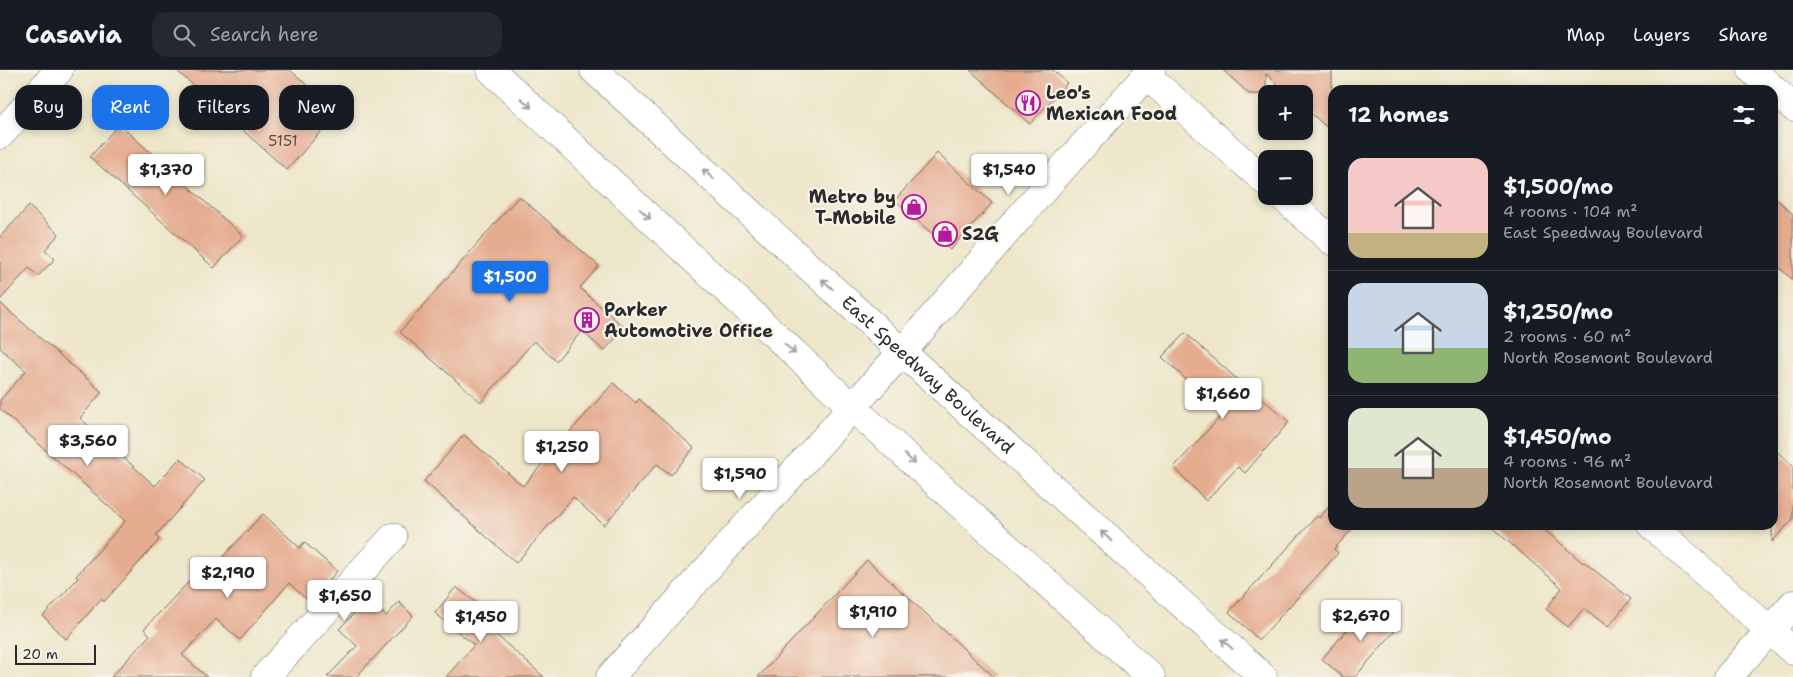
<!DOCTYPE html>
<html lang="en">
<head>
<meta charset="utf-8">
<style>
	:root { --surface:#171b24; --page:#242831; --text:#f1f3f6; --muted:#9ea1a6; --line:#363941; --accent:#1a73e8 }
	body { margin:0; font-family:"Shantell Sans",sans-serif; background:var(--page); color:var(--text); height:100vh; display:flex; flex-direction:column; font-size:19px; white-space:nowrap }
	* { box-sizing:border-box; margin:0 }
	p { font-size:16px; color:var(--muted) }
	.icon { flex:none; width:28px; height:28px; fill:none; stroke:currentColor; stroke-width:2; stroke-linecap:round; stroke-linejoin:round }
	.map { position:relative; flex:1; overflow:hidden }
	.side { position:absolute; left:1328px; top:15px; width:450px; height:445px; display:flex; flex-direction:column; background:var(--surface); border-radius:15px; box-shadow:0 2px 8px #0003 }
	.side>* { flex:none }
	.hud { position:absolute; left:15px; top:15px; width:475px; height:45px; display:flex; gap:10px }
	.controls { position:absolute; left:1258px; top:15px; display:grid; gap:10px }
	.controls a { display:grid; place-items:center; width:55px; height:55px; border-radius:10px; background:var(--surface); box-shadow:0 2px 8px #0003; font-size:25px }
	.scale { position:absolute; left:15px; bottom:12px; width:81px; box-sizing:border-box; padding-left:5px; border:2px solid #2b2b2b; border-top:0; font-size:14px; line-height:18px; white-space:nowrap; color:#2b2b2b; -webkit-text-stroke:4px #f7f3e8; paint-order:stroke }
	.price { position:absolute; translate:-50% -42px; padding:0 11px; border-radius:5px; background:#fff; color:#222; font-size:16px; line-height:32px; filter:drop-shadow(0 1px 2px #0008) }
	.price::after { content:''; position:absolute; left:50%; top:30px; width:15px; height:11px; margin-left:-8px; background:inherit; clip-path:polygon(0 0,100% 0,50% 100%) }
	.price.active { background:var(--accent); color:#fff }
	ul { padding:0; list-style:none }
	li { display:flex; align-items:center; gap:15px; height:125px; padding:0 20px }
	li+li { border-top:1px solid var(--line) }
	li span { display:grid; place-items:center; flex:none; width:140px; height:100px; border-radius:15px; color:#555 }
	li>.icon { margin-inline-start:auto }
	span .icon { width:60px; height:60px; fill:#fffc; stroke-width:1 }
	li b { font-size:21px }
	h2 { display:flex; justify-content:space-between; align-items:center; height:60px; padding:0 20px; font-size:21px }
	.pill { padding:0 18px; border-radius:15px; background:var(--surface); box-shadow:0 2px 8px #0003; font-size:18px; line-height:45px }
	.pill.active { background:var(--accent); color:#fff }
	header { display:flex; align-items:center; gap:30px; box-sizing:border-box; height:70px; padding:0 25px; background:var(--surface); border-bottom:1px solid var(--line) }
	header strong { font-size:24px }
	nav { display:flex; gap:28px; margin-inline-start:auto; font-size:18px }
	.search { width:350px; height:45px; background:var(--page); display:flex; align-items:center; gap:12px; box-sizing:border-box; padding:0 18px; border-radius:15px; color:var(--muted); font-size:19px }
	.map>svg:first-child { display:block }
	.building { fill:#e5ac90 }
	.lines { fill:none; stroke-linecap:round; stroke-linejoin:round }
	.street-casing { stroke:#6f6c62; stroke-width:29 }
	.secondary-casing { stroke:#6f6c62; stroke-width:29 }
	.primary-casing { stroke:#6f6c62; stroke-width:29 }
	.street { stroke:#fff; stroke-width:28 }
	.secondary { stroke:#fff; stroke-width:28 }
	.primary { stroke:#fff; stroke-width:28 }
	.oneway { stroke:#a0a0a0 }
	.labels { text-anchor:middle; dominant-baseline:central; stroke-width:4.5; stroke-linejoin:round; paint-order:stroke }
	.number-label { font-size:15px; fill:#5a4b44 }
	.poi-label { font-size:18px; font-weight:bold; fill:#2b2b2b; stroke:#f7f3e8; text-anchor:start }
	.street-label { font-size:18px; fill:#2b2b2b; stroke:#f7f3e8 }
</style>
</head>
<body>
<header>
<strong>Casavia</strong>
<div class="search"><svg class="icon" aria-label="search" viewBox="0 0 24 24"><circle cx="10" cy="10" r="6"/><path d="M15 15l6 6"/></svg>Search here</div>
<nav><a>Map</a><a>Layers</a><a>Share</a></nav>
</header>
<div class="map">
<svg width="1793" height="607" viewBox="0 0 1793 607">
	<rect width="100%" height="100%" fill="#f7f3e8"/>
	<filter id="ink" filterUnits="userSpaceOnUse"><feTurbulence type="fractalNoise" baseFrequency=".02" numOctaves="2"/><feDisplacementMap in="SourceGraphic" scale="10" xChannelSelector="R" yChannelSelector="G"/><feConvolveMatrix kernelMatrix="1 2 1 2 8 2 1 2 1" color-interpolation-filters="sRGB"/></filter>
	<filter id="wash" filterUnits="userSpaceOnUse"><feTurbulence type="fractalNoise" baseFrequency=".0096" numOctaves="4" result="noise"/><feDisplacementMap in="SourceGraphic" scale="20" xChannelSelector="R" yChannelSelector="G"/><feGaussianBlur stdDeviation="1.12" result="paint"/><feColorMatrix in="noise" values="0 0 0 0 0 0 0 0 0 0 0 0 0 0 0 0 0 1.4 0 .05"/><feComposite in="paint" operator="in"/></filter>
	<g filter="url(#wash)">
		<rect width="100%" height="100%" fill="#ede6c9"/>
		<g id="blocks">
			<g class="building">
				<polygon points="176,0 290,0 338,42 287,100"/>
				<polygon points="970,0 1053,0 1067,13 1030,54"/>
				<polygon points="1223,0 1332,0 1332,62 1304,37 1304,24 1289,24 1266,4 1266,24 1249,24"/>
				<polygon points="119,54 243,166 214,198 90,87"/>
				<polygon points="937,83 992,133 950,180 895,130"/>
				<polygon points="1772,125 1793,144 1793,210 1772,191"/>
				<polygon points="519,126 599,196 580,218 625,258 604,281 582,261 556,291 534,271 481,332 400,262"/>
				<polygon points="29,136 59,164 45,180 55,189 38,206 29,198 0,230 0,167"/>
				<polygon points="0,233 102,322 80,348 155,416 180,388 205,410 156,465 159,470 104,532 101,529 66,569 43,546 78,508 76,506 125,451 0,339 0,330 26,301 0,278"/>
				<polygon points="1185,263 1238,310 1239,309 1289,352 1245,403 1238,397 1206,431 1174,397 1223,344 1162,287"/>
				<polygon points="613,313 636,333 639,329 694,378 671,405 657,394 604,455 573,427 516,493 424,411 464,365 523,416"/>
				<polygon points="1772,377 1793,396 1793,449 1772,472"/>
				<polygon points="1332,433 1332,455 1356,455 1334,479 1338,483 1259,570 1229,542 1317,446 1319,448"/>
				<polygon points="263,444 300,478 304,472 337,501 314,528 305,528 289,513 240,570 216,549 182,585 207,607 111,607 150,565 144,559 196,504 202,509"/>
				<polygon points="1489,455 1539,455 1583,493 1584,492 1631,529 1608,557 1584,538 1568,557 1546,539 1562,518"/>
				<polygon points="867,490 949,565 994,607 758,607"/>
				<polygon points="456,517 484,539 477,548 544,607 446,607 474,575 435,543"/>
				<polygon points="367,530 386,546 399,532 413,546 356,607 327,607 357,576 339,559"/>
				<polygon points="1371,532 1399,556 1355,607 1343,607 1322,589"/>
			</g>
		</g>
	</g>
	<g filter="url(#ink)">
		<use href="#blocks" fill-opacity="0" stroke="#6f6c62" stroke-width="1"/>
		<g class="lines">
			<defs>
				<g id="street">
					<polyline points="1752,0 1793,37"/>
					<polyline points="1146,5 1266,112"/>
					<polyline points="0,65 59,0"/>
					<polyline points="1282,126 1332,171"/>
					<polyline points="1651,455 1793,581"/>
					<polyline points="265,607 393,467"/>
					<polyline points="1728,607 1793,534"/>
				</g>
				<polyline id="secondary" points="610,607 902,282 1044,119 1151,0"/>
				<g id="primary">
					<polyline points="491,0 852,337 1151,607"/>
					<path id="s1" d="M 594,0 L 902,282 L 1263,607"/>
				</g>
			</defs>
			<use href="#street" class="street-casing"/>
			<use href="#secondary" class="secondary-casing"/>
			<use href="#primary" class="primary-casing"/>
			<use href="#street" class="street"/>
			<use href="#secondary" class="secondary"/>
			<use href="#primary" class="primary"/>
		</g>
		<defs><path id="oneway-shaft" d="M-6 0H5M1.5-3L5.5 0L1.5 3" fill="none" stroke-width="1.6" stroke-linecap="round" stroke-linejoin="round" transform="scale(1.25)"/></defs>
		<g class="oneway">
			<use href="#oneway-shaft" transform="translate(526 33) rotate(43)"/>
			<use href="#oneway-shaft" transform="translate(708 104) rotate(-138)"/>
			<use href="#oneway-shaft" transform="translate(645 144) rotate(43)"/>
			<use href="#oneway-shaft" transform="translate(827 214) rotate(-138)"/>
			<use href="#oneway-shaft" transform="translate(790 279) rotate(43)"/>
			<use href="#oneway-shaft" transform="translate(910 389) rotate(42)"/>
			<use href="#oneway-shaft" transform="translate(1106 466) rotate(-138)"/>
			<use href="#oneway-shaft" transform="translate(1227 574) rotate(-138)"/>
		</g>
	</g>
	<defs>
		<symbol id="restaurant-ring" viewBox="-11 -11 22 22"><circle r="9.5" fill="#f7f3e8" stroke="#b5179e" stroke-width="1.5"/><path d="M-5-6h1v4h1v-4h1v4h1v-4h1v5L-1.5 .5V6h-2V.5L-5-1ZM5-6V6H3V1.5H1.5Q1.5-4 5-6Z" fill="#b5179e"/></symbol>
		<symbol id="shop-ring" viewBox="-11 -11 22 22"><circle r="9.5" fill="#f7f3e8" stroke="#b5179e" stroke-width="1.5"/><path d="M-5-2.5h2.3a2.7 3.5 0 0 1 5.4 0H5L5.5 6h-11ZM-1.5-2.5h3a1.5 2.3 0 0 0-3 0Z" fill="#b5179e"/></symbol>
		<symbol id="building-ring" viewBox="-11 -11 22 22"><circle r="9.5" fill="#f7f3e8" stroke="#b5179e" stroke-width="1.5"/><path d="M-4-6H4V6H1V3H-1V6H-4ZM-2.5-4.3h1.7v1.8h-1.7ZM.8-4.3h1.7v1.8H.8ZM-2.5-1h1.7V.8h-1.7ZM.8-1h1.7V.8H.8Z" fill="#b5179e"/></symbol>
	</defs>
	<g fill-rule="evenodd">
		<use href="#restaurant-ring" x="1014" y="19" width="28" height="28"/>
		<use href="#shop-ring" x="900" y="123" width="28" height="28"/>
		<use href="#shop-ring" x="931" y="150" width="28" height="28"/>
		<use href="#building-ring" x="573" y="236" width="28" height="28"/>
	</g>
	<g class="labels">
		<g class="number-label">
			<text x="283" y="71">5151</text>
		</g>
		<g class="poi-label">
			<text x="1046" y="23">Leo's<tspan x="1046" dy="21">Mexican Food</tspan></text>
			<text x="896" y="127" text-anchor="end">Metro by<tspan x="896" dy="21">T-Mobile</tspan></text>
			<text x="962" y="164">S2G</text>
			<text x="604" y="240">Parker<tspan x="604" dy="21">Automotive Office</tspan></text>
		</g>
		<g class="street-label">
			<text stroke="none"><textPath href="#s1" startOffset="452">East Speedway Boulevard</textPath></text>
		</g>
	</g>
</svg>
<div class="controls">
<a>+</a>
<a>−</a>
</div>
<div class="scale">20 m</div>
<b class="price" style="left:166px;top:126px">$1,370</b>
<b class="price" style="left:1009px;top:126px">$1,540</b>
<b class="price active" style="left:510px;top:233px">$1,500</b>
<b class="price" style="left:1223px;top:350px">$1,660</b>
<b class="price" style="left:88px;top:397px">$3,560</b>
<b class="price" style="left:562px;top:403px">$1,250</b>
<b class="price" style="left:740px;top:430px">$1,590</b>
<b class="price" style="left:228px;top:529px">$2,190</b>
<b class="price" style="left:345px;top:552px">$1,650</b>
<b class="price" style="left:873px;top:568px">$1,910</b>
<b class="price" style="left:1361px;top:572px">$2,670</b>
<b class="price" style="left:481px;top:573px">$1,450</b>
<div class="hud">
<a class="pill">Buy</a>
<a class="pill active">Rent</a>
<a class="pill">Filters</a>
<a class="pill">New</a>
</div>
<section class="side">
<h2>12 homes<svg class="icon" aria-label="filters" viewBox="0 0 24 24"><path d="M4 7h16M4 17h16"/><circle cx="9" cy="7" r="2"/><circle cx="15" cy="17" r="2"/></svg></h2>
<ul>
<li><span style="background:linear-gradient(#f6c9c9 75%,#c2b280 0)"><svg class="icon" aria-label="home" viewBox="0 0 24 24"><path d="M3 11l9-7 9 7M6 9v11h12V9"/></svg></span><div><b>$1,500/mo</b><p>4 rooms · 104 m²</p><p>East Speedway Boulevard</p></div></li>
<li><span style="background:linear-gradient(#c9d6e8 65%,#8fb573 0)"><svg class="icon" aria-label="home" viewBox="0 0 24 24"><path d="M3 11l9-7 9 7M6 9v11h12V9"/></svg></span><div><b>$1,250/mo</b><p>2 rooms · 60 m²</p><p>North Rosemont Boulevard</p></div></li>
<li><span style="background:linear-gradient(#dfe7d0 60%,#b9a48a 0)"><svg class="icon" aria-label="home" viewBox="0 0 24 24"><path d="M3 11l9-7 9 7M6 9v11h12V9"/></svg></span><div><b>$1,450/mo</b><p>4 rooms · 96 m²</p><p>North Rosemont Boulevard</p></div></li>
</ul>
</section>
</div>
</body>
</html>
